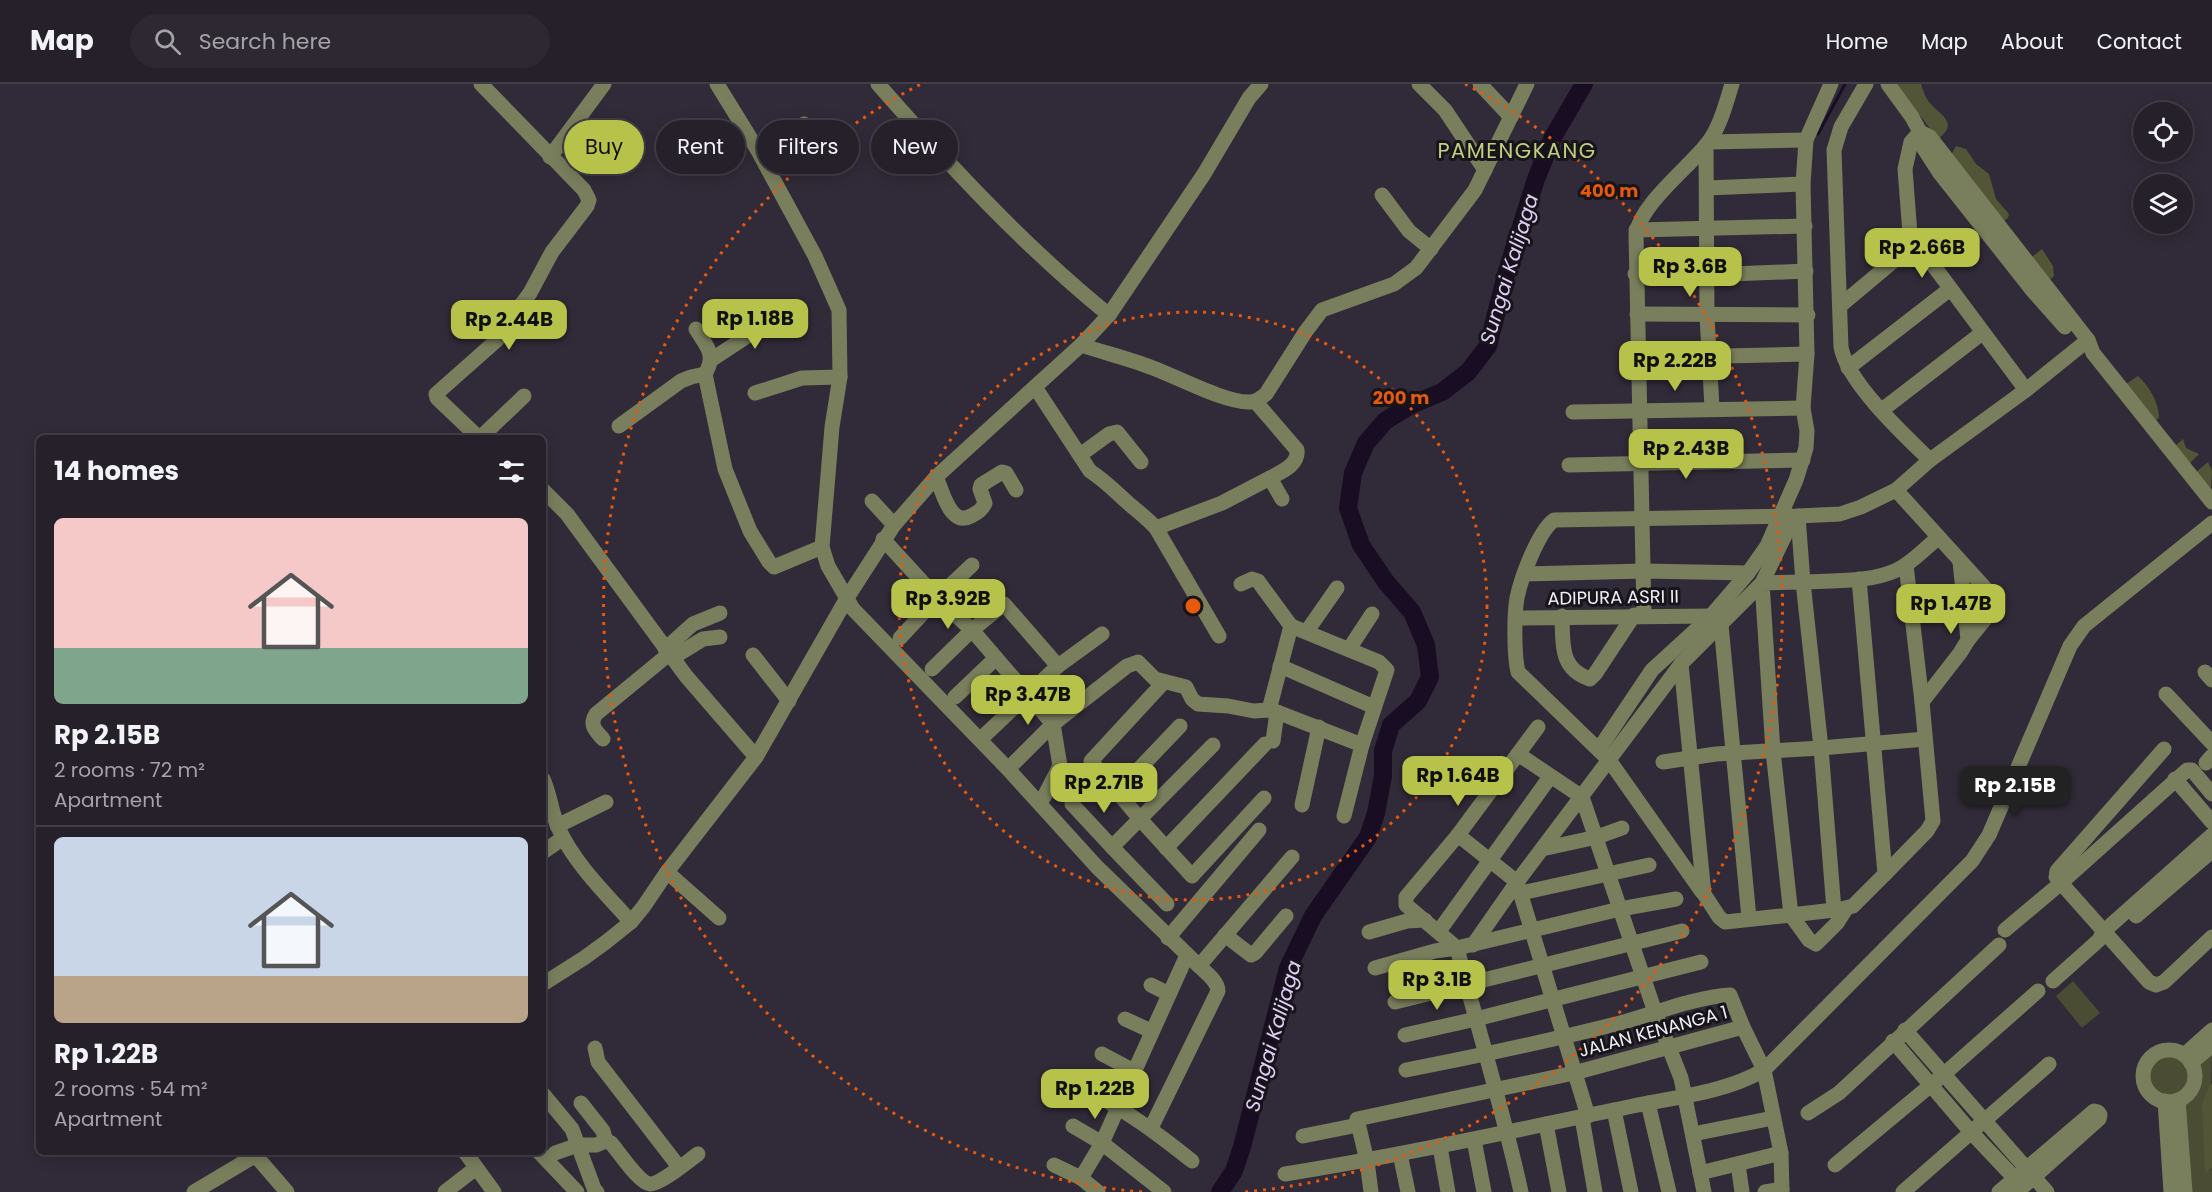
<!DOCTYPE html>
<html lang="en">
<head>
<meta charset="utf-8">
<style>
	:root { --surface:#25202a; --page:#2d2832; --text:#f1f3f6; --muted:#a3a3a8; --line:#423e47; --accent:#b6c249 }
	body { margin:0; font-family:Poppins,sans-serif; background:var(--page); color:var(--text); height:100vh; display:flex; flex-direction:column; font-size:22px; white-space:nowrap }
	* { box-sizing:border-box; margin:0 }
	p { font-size:20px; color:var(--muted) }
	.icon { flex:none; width:33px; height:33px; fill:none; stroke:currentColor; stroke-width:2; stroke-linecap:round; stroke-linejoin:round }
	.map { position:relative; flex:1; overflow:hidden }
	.panel { position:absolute; left:36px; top:351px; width:510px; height:720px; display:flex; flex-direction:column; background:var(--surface); border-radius:9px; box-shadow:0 3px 15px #0003,0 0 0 2px var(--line) }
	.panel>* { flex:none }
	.hud { position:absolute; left:564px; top:36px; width:570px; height:54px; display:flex; gap:12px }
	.controls { position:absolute; left:2133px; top:18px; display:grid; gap:12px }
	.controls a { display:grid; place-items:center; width:60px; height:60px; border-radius:50%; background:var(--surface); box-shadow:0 3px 15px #0003,0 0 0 2px var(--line); font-size:30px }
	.price { position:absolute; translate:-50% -51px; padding:0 14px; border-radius:12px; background:var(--accent); color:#111; font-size:20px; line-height:39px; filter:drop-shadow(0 2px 3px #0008) }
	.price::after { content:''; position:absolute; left:50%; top:36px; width:18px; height:14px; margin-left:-9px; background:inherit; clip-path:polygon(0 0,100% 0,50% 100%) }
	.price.current { background:#222; color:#fff }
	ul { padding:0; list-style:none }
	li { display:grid; align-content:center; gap:12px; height:318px; padding:0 18px }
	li+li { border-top:2px solid var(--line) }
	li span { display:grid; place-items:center; height:186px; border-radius:9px; color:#555 }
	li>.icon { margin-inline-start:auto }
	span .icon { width:108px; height:108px; fill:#fffc; stroke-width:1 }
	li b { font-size:26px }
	h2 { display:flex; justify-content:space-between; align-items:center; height:72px; padding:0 18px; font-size:26px }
	.pill { padding:0 21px; border-radius:27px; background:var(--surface); box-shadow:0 3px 15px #0003,0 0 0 2px var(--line); font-size:21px; line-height:54px }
	.pill.current { background:var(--accent); color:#111 }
	header { display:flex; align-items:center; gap:36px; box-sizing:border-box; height:84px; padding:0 30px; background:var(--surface); border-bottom:2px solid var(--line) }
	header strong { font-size:28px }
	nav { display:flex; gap:33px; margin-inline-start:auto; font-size:21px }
	.search { width:420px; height:54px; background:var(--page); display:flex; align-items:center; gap:15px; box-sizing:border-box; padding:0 21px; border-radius:33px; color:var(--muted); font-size:22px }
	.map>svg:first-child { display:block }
	.green { fill:#4a4d34 }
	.forest { fill:#525637 }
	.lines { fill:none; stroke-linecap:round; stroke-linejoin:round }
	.stream { stroke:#190d24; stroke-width:3 }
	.river { stroke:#190d24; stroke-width:18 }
	.minor { stroke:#797e5d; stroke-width:15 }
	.ring { fill:none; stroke:#e8590c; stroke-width:3; stroke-dasharray:3 6 }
	.labels { text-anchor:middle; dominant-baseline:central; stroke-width:6; stroke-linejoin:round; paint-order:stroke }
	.street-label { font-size:18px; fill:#f2eef7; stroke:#17141a }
	.water-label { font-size:20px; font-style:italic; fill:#e3cef9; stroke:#17141a }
	.quarter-label { font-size:21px; letter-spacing:1.5px; fill:#c4ce81; stroke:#17141a }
	.centre { fill:#e8590c; stroke:#17141a; stroke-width:3 }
	.ring-label { font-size:18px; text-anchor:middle; font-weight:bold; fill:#e8590c; stroke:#17141a; stroke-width:6; stroke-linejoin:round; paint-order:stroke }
</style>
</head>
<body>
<header>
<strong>Map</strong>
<div class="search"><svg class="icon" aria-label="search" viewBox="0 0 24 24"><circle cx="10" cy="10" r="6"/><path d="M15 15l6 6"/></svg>Search here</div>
<nav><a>Home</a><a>Map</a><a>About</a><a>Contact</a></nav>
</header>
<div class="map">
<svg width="2212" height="1108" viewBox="0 0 2212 1108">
	<rect width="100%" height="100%" fill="#312a38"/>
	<g class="green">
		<polygon points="2073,897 2100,929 2082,944 2056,912"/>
		<path d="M 2212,968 L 2209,1087 L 2212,1084 L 2212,1108 L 2191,1108 L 2184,1019 C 2198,1009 2202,997 2200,981 Z"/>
		<circle cx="2169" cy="992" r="20"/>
	</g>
	<g class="forest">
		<path d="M 1896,0 L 1921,0 C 1923,6 1925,13 1929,18 C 1938,30 1961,38 1938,55 Z"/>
		<polygon points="1956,62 1966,65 1976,80 1989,90 1996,115 2009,130 2008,134 1999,140 1949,75"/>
		<polygon points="2042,165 2053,182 2054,192 2046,199 2028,176"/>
		<path d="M 2138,292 C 2149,302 2159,319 2159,334 L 2154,338 L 2126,300 Z"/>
		<polygon points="2183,355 2186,364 2199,370 2187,382 2173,364"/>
		<polygon points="2208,378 2212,387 2211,405 2194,390"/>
		<polygon points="2210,1000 2212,1000 2212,1084 2205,1089 2202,1020"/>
	</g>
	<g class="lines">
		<polyline class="stream" points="1818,50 1845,0"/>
		<polyline class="river" points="1220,1108 1234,1087 1242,1063 1288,884 1313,832 1368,753 1376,729 1383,692 1383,667 1391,641 1418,617 1430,593 1426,561 1412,528 1386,498 1361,461 1348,424 1353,389 1366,359 1385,337 1411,321 1442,308 1468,288 1488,262 1507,187 1536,95 1553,53 1584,0"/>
		<g class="minor">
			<polyline points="717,0 757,65 815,172 839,226 840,293 832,343 822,463 828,482 853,525 1008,685 1097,783 1199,882 1292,773"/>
			<path d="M 878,0 C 950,82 1024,162 1109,231"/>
			<polyline points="1419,0 1445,26 1485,86"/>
			<polyline points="1480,0 1511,33"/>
			<path d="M 1866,0 L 1841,43 L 1834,66 L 1841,263 C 1847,298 1904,351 1930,376"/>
			<polyline points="1888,0 1912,33 1920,48 1921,60 1939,88 2033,207 2065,243"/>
			<polyline points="1920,48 1930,53 2088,256 2093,269 2212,418"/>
			<polyline points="1920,48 1911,58 1905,85 1910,150 2026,306"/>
			<polyline points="1709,58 1806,56"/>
			<polyline points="1706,61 1707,232 1712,324"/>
			<polyline points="757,65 804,40"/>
			<polyline points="550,73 604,0"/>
			<polyline points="1707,104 1803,100"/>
			<polyline points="1382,111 1409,147 1431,165"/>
			<polyline points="1636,146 1805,142"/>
			<polyline points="1635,190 1707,191 1806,187"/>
			<polyline points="1841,221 1915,159"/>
			<polyline points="1637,230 1808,231"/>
			<path d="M 696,245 C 706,262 717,270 705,290 L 725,385 L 750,447 L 769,478 L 774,483 L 822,463"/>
			<path d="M 1081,261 C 1105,269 1130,275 1153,284 C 1177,293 1226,319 1250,318 C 1256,318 1261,314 1266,310 L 1306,247 L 1322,226 L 1394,200 L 1416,184 L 1475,106 L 1527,0"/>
			<polyline points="1637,274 1807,270"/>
			<polyline points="711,276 767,239 785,231"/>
			<polyline points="1848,284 1950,205"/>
			<path d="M 1035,303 L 1090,387 C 1104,396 1115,407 1127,418 C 1137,427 1147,434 1156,444 L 1219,552"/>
			<polyline points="755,309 802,294 840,293"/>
			<path d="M 1255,317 L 1297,366 C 1299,381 1281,388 1270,394"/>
			<polyline points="1882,326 1982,249"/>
			<polyline points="1573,328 1803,324"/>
			<polyline points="619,342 681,297 691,293 705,290"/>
			<polyline points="479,354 437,314 436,310 497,256 501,250 504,234 522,220 530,209 552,168 587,122 589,116 584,106 481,0"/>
			<polyline points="480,354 524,312"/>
			<polyline points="1080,371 1109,350 1117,348 1141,378"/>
			<polyline points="1569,381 1803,376"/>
			<path d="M 936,393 C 943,408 950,443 971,432 C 978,428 982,426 985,419 L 980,405 L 981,401 L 1002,388 L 1006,389 L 1016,406"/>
			<polyline points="543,406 567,430 686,592 756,673"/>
			<polyline points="1896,406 1995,515 1990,529 1968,556"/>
			<polyline points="872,417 894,441"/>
			<path d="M 1798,432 L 1803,498 C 1833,496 1869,499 1897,486 C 1912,479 1925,464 1938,454"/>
			<polyline points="1156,444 1222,419 1270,394 1282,415"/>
			<polyline points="883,455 937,514 972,546 1053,640 1060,682 1044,713"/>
			<polyline points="1524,490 1644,487 1748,489"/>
			<polyline points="1241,500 1252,495 1258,497 1291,542 1269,626"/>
			<path d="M 1644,531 L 1636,150 C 1641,120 1687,85 1707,60 C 1720,44 1726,19 1732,0"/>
			<path d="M 1562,532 C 1563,559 1559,585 1590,595 L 1595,590 L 1634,531"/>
			<polyline points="1516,534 1711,532"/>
			<polyline points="1721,541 1749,834"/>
			<polyline points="1291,542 1379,578 1387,586 1362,661 1344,732"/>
			<polyline points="1307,547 1337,504"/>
			<polyline points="900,554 937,514 972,481"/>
			<polyline points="665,565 693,540 720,529"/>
			<polyline points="1349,565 1372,530"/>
			<polyline points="753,571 789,617"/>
			<polyline points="672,574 703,555 720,553"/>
			<polyline points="1681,580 1704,810 1719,833 1725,838 1791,831 1773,667 1762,499 1803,498 1821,664 1834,826 1791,831 1809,856 1816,860 1837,839 1846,825"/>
			<polyline points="1280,582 1374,623"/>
			<polyline points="932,585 972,546 1004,520 1058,582"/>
			<polyline points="2205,588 2212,596"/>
			<polyline points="1164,598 1091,677 1140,735 1192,792 1264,714"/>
			<polyline points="2166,610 2212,659"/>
			<polyline points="955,613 996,574"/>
			<polyline points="1922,618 1960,569 1968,556 1960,478"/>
			<polyline points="986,650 1058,582 1102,550"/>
			<path d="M 603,655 C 595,646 589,641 596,630 L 669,570"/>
			<polyline points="1273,657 1277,628"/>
			<polyline points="1599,665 1652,586 1711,532 1748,489 1767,462 1796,396 1806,364 1807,347 1803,324 1807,270 1803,100 1806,56 1831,0"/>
			<polyline points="1518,670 1582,713"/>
			<polyline points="1663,678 1716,670 1821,664 1925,655"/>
			<polyline points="2206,679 2212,672"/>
			<polyline points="1013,680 1053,640 1127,582 1138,578 1155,595 1186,603 1192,615 1198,620 1228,622 1254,627 1269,626 1277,628 1362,661"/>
			<path d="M 543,695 C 550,710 551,727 558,743 C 573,778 606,810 631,838"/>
			<polyline points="2175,695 2212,738"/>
			<polyline points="1117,708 1180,642"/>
			<polyline points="2212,710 2192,686 2187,686 2061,799 2149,898 2156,901 2164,898 2212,853"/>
			<polyline points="1582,713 1655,928 1681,994 1704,1108"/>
			<polyline points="1072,720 1112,763"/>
			<polyline points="1302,721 1319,643"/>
			<polyline points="557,742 606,718"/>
			<polyline points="1458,751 1517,798 1588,1032"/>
			<polyline points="1166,764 1265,660"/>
			<polyline points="1542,765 1597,753 1622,744"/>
			<polyline points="543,768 563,754"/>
			<polyline points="667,788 719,834"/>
			<polyline points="1885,790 1927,747 1933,737 1922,618 1906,481"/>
			<path d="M 1702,808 L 1609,676 L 1518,588 C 1514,572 1514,530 1517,514 C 1521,494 1538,448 1554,436 L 1798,432 L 1840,430 L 1861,423 L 1896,406 L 1930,376 L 2026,306 L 2088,256"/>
			<polyline points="1521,809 1649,781"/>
			<polyline points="1167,820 1112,763 1213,661"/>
			<polyline points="1838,826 1853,822 1885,790 1859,495"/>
			<polyline points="2136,832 2212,767"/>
			<polyline points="2005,846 2061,799 2056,793 2057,787 2164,665"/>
			<polyline points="1439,847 1550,693"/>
			<polyline points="1369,848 1407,837 1425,836"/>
			<polyline points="1225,851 1251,871 1255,869 1286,832"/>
			<polyline points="1168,854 1259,746"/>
			<polyline points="1473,861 1517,798 1681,580 1762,499 1788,445 1791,432"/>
			<polyline points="1457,864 1406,821 1406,813 1458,751 1538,643"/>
			<polyline points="1375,884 1435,867 1457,864"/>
			<polyline points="2053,897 2099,856 2103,848 2212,751"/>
			<polyline points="543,900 584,874 606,858 631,838 644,822 667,788 756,673 847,514 894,441 936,393 1081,261 1109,231 1204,90 1249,14 1261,0"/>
			<polyline points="1151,901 1169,910"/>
			<polyline points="1395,918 1682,847"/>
			<polyline points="1125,935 1151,947"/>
			<polyline points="1905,946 2047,1108"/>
			<polyline points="1405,951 1476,935 1701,878"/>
			<polyline points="1893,957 1971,1048 2021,1101"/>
			<polyline points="595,964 598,978 679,1083"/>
			<circle cx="2169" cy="992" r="26"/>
			<polyline points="1102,970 1134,987"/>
			<polyline points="2184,971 2212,946"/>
			<polyline points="2191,979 2212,961"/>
			<path d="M 1406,986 C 1478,972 1549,957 1620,939 C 1653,930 1696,913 1730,911 L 1743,943 L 1764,986 L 1781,1069 L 1782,1108"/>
			<path d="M 1087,1006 C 1126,1026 1158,1050 1192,1077"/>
			<polyline points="543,1010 572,1045 595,1107 597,1108"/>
			<polyline points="2178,1016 2185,1108"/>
			<polyline points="2165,1017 2171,1108"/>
			<polyline points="1648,1019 1669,1108"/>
			<polyline points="1614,1026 1631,1108"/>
			<polyline points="1808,1029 1839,1009 1999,861"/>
			<polyline points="1582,1034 1595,1108"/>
			<polyline points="1546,1040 1559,1108"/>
			<polyline points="1073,1042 1102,1059 1164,1108"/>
			<path d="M 1151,1044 L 1218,907 C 1218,897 1206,889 1199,882"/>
			<polyline points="1693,1050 1773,1034"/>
			<polyline points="1303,1052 1358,1041"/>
			<polyline points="1474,1056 1484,1108"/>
			<path d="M 606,1057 L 611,1059 C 619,1068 639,1099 650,1100 C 661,1100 688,1077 698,1070"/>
			<polyline points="1440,1063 1448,1108"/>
			<polyline points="465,1068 494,1108"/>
			<polyline points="539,1068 577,1108"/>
			<polyline points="555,1069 578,1061 596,1061 606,1057 603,1047 581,1019"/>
			<polyline points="1400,1070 1408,1108"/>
			<polyline points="255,1071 287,1108"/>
			<polyline points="1738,1080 1742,1108"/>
			<polyline points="1054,1081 1081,1094 1098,1108"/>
			<polyline points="1835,1081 1943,991 2038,907"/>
			<polyline points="1700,1089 1781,1069"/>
			<path d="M 1285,1090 C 1402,1071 1517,1046 1633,1022 C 1676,1013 1724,1009 1764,986 L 1972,777 L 1989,751 L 2070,562 L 2084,542 L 2212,439"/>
			<polyline points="1081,1094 1102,1059 1187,871"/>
			<polyline points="194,1108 261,1068"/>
			<polyline points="445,1108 476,1084"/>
			<polyline points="1371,1108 1367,1077 1357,1035 1574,989 1743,943"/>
			<path d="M 1521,1108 C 1503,1026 1478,945 1457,864 L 1620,825 L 1676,815"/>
			<polyline points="1765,1108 1782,1105"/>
			<polyline points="1903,1108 2049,980"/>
			<polyline points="1999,1108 2094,1027 2098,1028 2100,1031 2099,1035 2017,1108"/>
		</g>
	</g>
	<g class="ring">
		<circle cx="1193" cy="522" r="294"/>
		<path d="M1142 1108A588 588 0 0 1 921 0M1465 0A588 588 0 0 1 1244 1108"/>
	</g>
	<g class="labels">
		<g class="street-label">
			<text transform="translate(1613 513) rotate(-1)">ADIPURA ASRI II</text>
			<text transform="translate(1653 947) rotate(-15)">JALAN KENANGA 1</text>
		</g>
		<g class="water-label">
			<text transform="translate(1509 185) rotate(-73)">Sungai Kalijaga</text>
			<text transform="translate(1273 952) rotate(-74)">Sungai Kalijaga</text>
		</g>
		<g class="quarter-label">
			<text x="1517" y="66">PAMENGKANG</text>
		</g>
	</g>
	<circle cx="1193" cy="522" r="9" class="centre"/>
	<g class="ring-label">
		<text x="1609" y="113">400 m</text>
		<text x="1401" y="320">200 m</text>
	</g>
</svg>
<div class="controls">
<a><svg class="icon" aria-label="locate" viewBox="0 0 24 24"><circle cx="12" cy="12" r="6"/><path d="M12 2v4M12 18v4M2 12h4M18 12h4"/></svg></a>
<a><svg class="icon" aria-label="layers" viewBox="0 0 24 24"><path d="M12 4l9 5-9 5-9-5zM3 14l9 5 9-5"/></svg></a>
</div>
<b class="price" style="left:1922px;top:195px">Rp 2.66B</b>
<b class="price" style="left:1690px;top:214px">Rp 3.6B</b>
<b class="price" style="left:755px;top:266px">Rp 1.18B</b>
<b class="price" style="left:509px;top:267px">Rp 2.44B</b>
<b class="price" style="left:1675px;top:308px">Rp 2.22B</b>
<b class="price" style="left:1686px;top:396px">Rp 2.43B</b>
<b class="price" style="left:948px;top:546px">Rp 3.92B</b>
<b class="price" style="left:1951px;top:551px">Rp 1.47B</b>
<b class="price" style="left:1028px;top:642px">Rp 3.47B</b>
<b class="price" style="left:1458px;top:723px">Rp 1.64B</b>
<b class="price" style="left:1104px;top:730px">Rp 2.71B</b>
<b class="price current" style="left:2015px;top:733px">Rp 2.15B</b>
<b class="price" style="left:1437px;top:927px">Rp 3.1B</b>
<b class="price" style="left:1095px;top:1036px">Rp 1.22B</b>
<div class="hud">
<a class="pill current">Buy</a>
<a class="pill">Rent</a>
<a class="pill">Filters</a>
<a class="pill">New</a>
</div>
<section class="panel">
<h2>14 homes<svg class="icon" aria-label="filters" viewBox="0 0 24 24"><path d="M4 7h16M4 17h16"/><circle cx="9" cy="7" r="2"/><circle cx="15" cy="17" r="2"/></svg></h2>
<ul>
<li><span style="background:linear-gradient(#f6c9c9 70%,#7fa58c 0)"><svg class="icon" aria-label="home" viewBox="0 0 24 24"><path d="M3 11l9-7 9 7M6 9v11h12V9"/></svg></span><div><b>Rp 2.15B</b><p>2 rooms · 72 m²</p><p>Apartment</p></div></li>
<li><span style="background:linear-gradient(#c9d6e8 75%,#b9a48a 0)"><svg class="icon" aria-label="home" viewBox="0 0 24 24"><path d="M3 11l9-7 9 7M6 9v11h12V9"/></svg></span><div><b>Rp 1.22B</b><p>2 rooms · 54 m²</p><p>Apartment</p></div></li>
</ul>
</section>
</div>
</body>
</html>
